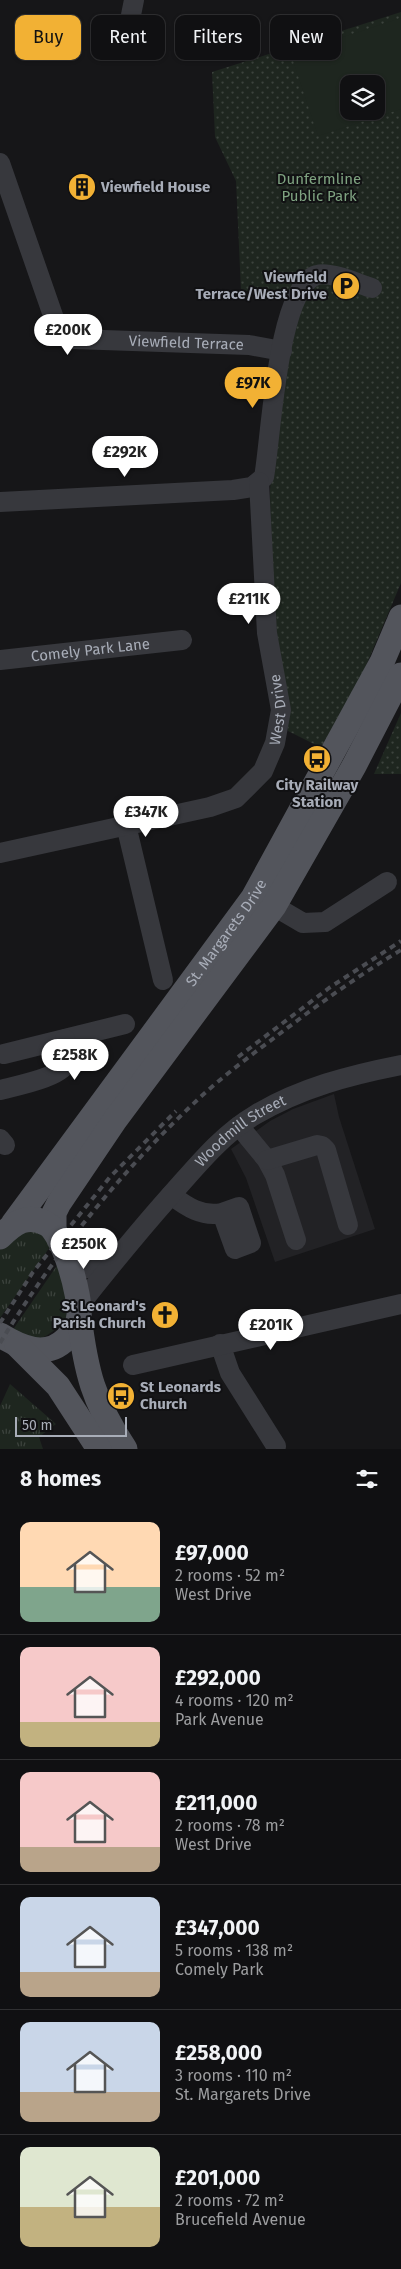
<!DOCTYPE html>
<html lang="en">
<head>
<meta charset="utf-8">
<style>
	:root { --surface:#101012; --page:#19191b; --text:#f1f3f6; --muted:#9c9d9f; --line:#303032; --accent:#f2b134 }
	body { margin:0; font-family:"Fira Sans",sans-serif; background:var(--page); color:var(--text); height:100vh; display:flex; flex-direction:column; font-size:19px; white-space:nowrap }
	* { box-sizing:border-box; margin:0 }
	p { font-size:16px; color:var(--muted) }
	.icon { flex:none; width:28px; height:28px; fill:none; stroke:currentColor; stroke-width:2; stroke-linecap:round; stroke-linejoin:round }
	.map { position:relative; height:1449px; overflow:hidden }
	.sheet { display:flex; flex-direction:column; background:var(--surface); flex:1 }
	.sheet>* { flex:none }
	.hud { position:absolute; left:15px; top:15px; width:371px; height:45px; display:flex; gap:10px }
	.tools { position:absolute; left:340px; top:75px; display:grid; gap:10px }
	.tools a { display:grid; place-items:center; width:45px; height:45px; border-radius:10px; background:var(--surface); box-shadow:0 1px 4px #0004,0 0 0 1px var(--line); font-size:25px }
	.scale { position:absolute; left:15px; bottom:12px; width:112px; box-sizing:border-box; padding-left:5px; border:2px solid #a8adb8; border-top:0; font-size:14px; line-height:18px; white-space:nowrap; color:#a8adb8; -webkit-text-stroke:4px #111113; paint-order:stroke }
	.price { position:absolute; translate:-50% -42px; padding:0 11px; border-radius:18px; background:#fff; color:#222; font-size:16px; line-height:32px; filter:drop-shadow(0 1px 2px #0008) }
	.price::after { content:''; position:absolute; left:50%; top:30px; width:15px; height:11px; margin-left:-8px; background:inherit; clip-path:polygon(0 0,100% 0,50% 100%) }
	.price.current { background:var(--accent); color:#111 }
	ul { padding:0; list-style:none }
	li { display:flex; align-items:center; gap:15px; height:125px; padding:0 20px }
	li+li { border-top:1px solid var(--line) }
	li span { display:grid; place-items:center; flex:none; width:140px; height:100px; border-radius:10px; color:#555 }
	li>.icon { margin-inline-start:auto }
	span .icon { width:60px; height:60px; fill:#fffc; stroke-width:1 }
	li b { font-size:21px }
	h2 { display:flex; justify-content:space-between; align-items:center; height:60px; padding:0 20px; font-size:21px }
	.chip { padding:0 18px; border-radius:10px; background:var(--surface); box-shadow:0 1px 4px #0004,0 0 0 1px var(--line); font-size:18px; line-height:45px }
	.chip.current { background:var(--accent); color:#111 }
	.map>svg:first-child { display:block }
	.built { fill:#222225 }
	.grass { fill:url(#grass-tufts) }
	.park { fill:url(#park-dots); fill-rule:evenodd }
	.pitch { fill:#1e261f; fill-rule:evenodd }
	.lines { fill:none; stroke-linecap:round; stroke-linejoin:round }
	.minor { stroke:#37383d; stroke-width:20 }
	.major { stroke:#53555c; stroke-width:25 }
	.rail { stroke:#4a4c52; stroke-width:4; stroke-dasharray:6 5; stroke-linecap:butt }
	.labels { text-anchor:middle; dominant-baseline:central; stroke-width:4; stroke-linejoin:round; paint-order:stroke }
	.park-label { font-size:15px; fill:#7fa381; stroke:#111113 }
	.poi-label { font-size:15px; font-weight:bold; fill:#a8adb8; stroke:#111113; text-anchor:start }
	.street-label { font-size:15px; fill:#a8adb8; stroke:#111113 }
</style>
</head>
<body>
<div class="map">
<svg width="401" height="1449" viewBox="0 0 401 1449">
	<defs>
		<pattern id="grass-tufts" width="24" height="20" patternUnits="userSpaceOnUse" patternTransform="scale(1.25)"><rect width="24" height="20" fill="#1e261f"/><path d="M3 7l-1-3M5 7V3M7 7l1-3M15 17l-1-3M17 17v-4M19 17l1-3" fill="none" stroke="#3c433d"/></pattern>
		<pattern id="park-dots" width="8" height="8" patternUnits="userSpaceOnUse" patternTransform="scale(1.25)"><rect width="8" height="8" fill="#1e261f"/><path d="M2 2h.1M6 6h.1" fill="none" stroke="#3c433d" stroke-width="1.8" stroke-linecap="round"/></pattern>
	</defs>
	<rect width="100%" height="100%" fill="#161618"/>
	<polygon class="built" points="334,1094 339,1117 375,1229 275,1262 246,1178 231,1149 270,1121 293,1109"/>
	<g class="grass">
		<polygon points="42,1231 52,1244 0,1318 0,1249 19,1232"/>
		<path d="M 60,1261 L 67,1298 L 66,1320 C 45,1339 37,1345 10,1334 Z"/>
		<polygon points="10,1384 56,1424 39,1437 43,1449 0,1449 0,1406"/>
	</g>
	<g class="park">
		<path d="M 401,12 L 401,583 L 349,706 L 322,748 L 288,731 L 287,706 L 272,632 L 270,490 L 278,401 L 299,304 L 278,291 L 241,291 L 236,181 L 215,137 L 212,72 ZM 349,84 L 376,84 L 376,111 L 349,111 Z"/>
		<polygon points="401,713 401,774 374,774"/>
	</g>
	<path class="pitch" d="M 401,18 L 401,109 L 318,136 L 291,54 ZM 349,84 L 376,84 L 376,111 L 349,111 Z"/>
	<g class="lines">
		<g class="minor">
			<polyline points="131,42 131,15 134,0"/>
			<path id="s1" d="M 0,163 L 57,327 L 62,335 L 74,339 L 249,345 L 282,351"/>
			<path d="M 0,502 L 233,490 L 252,487 L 264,477 C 271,441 277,286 317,275 C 330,271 359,284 372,288"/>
			<path id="s2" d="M 0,660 L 182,640"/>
			<polyline points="126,825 163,980"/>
			<path id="s3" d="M 0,853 L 210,807 L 236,798 L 263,771 L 275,743 L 281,710 L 267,633 L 259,482"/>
			<polyline points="274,906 303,923 325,922 387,882"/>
			<polyline points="4,1054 125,1024"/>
			<path d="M 0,1090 C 15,1086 65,1077 68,1060 C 69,1054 66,1045 65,1039"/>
			<polyline points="239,1126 267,1160 275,1175 296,1240"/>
			<polyline points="0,1139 5,1145"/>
			<polyline points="267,1160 317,1145 322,1146 326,1150 348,1225"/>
			<path d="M 171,1195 C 187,1207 202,1217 222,1213 L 235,1249 L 251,1243 L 239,1207 L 222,1213"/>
			<path d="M 64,1253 C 79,1274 96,1271 114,1258"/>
			<path id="s4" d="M 78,1307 C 108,1269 138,1232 170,1196 C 196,1167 221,1135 255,1115 C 300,1088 350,1075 401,1065"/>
			<polyline points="220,1344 230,1373 276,1446"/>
			<polyline points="133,1365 401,1304"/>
		</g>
		<g class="major">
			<path id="s5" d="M 13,1224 L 253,898 L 382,662 L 401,617"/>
			<polyline points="54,1230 54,1213 59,1203 115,1120 274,906 354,766 401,675"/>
			<path d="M 0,1237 C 14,1223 27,1213 47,1224 C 64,1234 81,1297 79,1316 C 78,1325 72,1333 66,1339 C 46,1359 21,1348 0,1335"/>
			<path d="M 79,1316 C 86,1372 93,1401 125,1449"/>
			<polyline points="17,1345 58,1386 99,1449"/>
		</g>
		<g class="rail">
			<polyline points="238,1057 329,988 401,941"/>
			<polyline points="0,1323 33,1272 110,1177 176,1111"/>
			<path d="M 0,1343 C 53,1256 118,1175 192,1105 C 221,1077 254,1053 286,1029 C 323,1001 361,974 401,950"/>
		</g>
	</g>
	<defs>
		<symbol id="building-disc" viewBox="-11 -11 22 22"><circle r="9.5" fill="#f2b134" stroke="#111113"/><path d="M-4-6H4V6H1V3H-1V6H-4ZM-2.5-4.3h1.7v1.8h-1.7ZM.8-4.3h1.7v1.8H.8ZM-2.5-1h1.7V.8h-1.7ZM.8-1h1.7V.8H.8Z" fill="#111"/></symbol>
		<symbol id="parking-disc" viewBox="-11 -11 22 22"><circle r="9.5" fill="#f2b134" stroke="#111113"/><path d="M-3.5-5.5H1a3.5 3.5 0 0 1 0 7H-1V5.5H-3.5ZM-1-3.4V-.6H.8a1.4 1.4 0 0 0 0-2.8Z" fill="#111"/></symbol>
		<symbol id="bus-disc" viewBox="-11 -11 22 22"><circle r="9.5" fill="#f2b134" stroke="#111113"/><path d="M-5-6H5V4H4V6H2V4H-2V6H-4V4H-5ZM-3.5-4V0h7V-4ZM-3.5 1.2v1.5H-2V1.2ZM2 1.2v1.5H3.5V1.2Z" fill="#111"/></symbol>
		<symbol id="church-disc" viewBox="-11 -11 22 22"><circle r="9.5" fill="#f2b134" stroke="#111113"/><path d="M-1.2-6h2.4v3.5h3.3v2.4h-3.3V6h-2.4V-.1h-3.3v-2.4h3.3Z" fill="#111"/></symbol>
	</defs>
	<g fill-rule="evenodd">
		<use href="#building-disc" x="66" y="171" width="32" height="32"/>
		<use href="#parking-disc" x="330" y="270" width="32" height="32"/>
		<use href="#bus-disc" x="301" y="743" width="32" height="32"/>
		<use href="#church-disc" x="149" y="1299" width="32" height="32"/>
		<use href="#bus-disc" x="105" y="1380" width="32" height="32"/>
	</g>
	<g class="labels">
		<g class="park-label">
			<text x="319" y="179">Dunfermline<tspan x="319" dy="17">Public Park</tspan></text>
		</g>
		<g class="poi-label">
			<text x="101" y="187">Viewfield House</text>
			<text x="327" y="277" text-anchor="end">Viewfield<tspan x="327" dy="17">Terrace/West Drive</tspan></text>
			<text x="317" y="785" text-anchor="middle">City Railway<tspan x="317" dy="17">Station</tspan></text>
			<text x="146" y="1306" text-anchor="end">St Leonard's<tspan x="146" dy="17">Parish Church</tspan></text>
			<text x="140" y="1387">St Leonards<tspan x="140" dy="17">Church</tspan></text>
		</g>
		<g class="street-label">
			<text stroke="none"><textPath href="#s1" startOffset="308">Viewfield Terrace</textPath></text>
			<text stroke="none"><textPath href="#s2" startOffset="91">Comely Park Lane</textPath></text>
			<text stroke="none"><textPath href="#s3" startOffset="345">West Drive</textPath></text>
			<text stroke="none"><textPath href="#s5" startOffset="361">St. Margarets Drive</textPath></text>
			<text stroke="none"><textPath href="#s4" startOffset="241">Woodmill Street</textPath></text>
		</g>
	</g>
</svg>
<div class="tools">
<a><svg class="icon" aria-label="layers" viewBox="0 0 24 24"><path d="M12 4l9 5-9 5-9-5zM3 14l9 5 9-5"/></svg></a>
</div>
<div class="scale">50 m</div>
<b class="price" style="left:68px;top:356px">£200K</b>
<b class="price current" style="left:253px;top:409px">£97K</b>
<b class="price" style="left:125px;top:478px">£292K</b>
<b class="price" style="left:249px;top:625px">£211K</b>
<b class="price" style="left:146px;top:838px">£347K</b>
<b class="price" style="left:75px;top:1081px">£258K</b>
<b class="price" style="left:84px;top:1270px">£250K</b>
<b class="price" style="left:271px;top:1351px">£201K</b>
<div class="hud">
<a class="chip current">Buy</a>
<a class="chip">Rent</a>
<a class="chip">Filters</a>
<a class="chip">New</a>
</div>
</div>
<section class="sheet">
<h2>8 homes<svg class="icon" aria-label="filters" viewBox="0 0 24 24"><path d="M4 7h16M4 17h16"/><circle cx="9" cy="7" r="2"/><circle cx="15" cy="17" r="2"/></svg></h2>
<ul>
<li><span style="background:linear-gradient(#ffd9b3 65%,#7fa58c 0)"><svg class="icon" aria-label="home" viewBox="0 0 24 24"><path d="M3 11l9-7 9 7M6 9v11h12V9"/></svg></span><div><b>£97,000</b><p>2 rooms · 52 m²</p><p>West Drive</p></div></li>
<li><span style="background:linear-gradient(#f6c9c9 75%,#c2b280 0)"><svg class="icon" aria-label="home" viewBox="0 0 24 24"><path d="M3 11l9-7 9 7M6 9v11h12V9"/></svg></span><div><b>£292,000</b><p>4 rooms · 120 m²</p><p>Park Avenue</p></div></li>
<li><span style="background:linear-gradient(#f6c9c9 75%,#b9a48a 0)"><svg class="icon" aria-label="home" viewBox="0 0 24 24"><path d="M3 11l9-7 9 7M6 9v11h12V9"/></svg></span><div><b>£211,000</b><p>2 rooms · 78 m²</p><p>West Drive</p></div></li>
<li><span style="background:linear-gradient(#c9d6e8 75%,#b9a48a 0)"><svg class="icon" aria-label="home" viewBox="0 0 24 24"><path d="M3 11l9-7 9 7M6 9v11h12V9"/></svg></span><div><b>£347,000</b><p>5 rooms · 138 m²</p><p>Comely Park</p></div></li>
<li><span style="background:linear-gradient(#c9d6e8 70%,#b9a48a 0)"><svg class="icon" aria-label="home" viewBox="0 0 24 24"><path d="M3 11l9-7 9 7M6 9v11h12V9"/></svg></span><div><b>£258,000</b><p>3 rooms · 110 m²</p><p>St. Margarets Drive</p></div></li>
<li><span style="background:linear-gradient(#dfe7d0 60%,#c2b280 0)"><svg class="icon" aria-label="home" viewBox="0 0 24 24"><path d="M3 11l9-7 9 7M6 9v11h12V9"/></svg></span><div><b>£201,000</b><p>2 rooms · 72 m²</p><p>Brucefield Avenue</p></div></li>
</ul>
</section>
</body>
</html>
